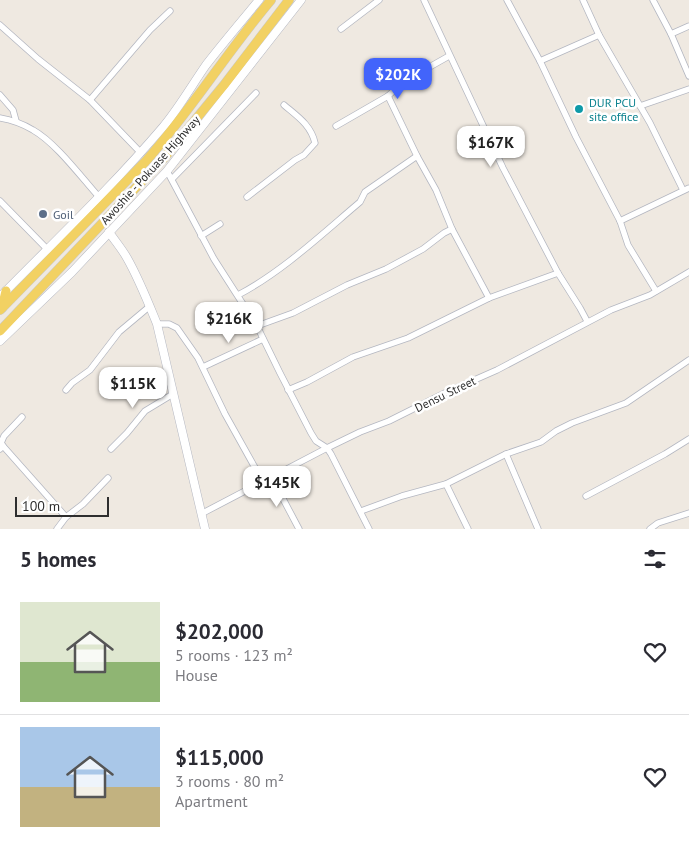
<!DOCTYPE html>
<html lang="en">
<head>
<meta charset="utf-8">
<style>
	:root { --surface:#fff; --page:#f2f2f3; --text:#2b2b33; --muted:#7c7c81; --line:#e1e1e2; --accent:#4264fb }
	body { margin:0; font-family:"PT Sans",sans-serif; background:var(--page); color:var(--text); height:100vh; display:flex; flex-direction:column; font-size:19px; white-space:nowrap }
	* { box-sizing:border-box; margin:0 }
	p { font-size:16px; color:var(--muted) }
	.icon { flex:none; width:28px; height:28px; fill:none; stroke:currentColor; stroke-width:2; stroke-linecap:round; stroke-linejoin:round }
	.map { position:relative; height:529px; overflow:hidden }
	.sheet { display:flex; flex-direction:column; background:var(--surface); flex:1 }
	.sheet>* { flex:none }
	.scale { position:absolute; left:15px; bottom:12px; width:94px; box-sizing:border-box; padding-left:5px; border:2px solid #2e2e2e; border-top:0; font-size:14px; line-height:18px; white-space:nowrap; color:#2e2e2e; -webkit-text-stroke:4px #fff; paint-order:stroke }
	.price { position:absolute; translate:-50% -42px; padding:0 11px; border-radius:10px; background:#fff; color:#222; font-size:16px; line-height:32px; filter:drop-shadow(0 1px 2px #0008) }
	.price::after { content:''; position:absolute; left:50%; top:30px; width:15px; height:11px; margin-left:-8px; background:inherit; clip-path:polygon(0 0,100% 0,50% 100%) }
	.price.active { background:var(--accent); color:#fff }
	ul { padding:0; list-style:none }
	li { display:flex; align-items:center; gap:15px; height:125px; padding:0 20px }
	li+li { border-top:1px solid var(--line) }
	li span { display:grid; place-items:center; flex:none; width:140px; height:100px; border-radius:0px; color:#555 }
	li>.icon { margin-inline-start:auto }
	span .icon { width:60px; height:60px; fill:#fffc; stroke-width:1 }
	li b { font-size:21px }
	h2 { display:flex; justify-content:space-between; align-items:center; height:60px; padding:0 20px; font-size:21px }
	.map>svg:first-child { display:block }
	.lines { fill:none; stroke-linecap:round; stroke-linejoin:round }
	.street-casing { stroke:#b4b7c1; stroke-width:7 }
	.secondary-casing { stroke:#b4b7c1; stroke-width:9 }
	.primary-casing { stroke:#c9c9c9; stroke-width:10 }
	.street { stroke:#fff; stroke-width:5.5 }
	.secondary { stroke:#fff; stroke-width:8 }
	.primary { stroke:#f2d163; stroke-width:9 }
	.culture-dot { fill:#0f9aa8; stroke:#fff; stroke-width:2 }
	.service-dot { fill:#5c6f8a; stroke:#fff; stroke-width:2 }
	.labels { text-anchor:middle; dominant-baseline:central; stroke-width:5; stroke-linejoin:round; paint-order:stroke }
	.culture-label { font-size:12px; fill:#0d838f; stroke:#fff; text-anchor:start }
	.street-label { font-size:12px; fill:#2e2e2e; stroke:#fff }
	.service-label { font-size:12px; fill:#4e5e75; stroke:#fff; text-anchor:start }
</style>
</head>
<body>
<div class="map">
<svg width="689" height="529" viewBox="0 0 689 529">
	<rect width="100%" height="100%" fill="#efe9e1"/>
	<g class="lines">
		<defs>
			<g id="street">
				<polyline points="424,0 503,168 558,273 580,308 587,321"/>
				<polyline points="507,0 540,61 576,137 620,221 628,245 656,291"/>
				<polyline points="583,0 599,35 650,123 683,190"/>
				<polyline points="653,0 671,34 689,76"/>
				<polyline points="0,25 38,59 90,100 141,153"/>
				<polyline points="341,29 379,0"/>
				<polyline points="671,34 689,26"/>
				<polyline points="540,61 599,35"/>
				<polyline points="0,95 13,110 16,121"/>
				<polyline points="388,96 417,156 436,190 452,229 489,298"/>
				<polyline points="90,100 150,30 170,11"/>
				<polyline points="640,106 689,89"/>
				<path d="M 0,118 C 12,120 23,124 33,130 C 56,143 81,177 99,197"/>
				<polyline points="336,126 388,96 403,82 449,56"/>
				<polyline points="167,171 214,259 257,326 280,373 311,433 316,441 327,448 331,454 369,529"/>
				<polyline points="172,179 256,93"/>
				<path d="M 247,197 L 295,160 L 304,155 L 315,143 C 311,125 297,116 284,105"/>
				<polyline points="0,201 48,250"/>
				<polyline points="620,221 689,188"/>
				<polyline points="201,236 220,224"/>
				<path d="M 238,295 C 282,272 322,234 360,202 L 365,192 L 417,156"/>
				<polyline points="157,324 169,324 177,328 198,358 225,414 263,482"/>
				<polyline points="257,326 293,313 347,285 386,269 423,249 444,233 452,229"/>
				<polyline points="203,367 263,339"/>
				<polyline points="66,390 72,383 90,370 119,332 150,306"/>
				<polyline points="288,390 307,382 353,357 408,338 489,298 558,273"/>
				<polyline points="3,446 66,517"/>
				<polyline points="0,449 3,446 1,443 4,436 22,417"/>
				<polyline points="111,449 127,433 145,411 173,394"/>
				<polyline points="506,454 538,529"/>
				<polyline points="272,478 299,529"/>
				<polyline points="446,484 468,529"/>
				<polyline points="586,496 665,454 689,439"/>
				<polyline points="361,511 402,496 446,484 506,454 541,442 556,431 572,423 626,403 689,360"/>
				<polyline points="201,514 327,448 360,432 389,421 447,392 497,370 611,310 650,295 689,272"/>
				<polyline points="57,529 66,517 83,504 108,478"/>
				<polyline points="650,529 658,523 689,513"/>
			</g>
			<g id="secondary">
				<path d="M 109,232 C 115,241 122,249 127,258 C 139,279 148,302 157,324 L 205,529"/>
				<path d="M 0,297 C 55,241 112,187 163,127 C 179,108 192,85 206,65 C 223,43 241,22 259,0"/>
				<polyline points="0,341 72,272 167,171 301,0"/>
			</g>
			<g id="primary">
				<polyline points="2,308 6,291"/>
				<path d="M 0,310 L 146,161 C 191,110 227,52 271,0"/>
				<polyline points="0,331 164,158 224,85 289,0"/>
			</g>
		</defs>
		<use href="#street" class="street-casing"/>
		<use href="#secondary" class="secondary-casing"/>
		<use href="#primary" class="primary-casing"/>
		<use href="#street" class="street"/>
		<use href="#secondary" class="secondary"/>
		<use href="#primary" class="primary"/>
	</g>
	<circle class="culture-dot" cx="579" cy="109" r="5"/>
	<circle class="service-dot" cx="43" cy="214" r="5"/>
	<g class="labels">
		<g class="culture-label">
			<text x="589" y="102">DUR PCU<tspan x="589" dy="14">site office</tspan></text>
		</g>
		<g class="street-label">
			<text transform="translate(150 170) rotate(-48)">Awoshie - Pokuase Highway</text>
			<text transform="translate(445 394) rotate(-26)">Densu Street</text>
		</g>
		<g class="service-label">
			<text x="53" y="214">Goil</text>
		</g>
	</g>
</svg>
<div class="scale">100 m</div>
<b class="price active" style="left:398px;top:100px">$202K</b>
<b class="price" style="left:491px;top:168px">$167K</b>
<b class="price" style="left:229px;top:344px">$216K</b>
<b class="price" style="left:133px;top:409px">$115K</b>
<b class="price" style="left:277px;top:508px">$145K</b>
</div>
<section class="sheet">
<h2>5 homes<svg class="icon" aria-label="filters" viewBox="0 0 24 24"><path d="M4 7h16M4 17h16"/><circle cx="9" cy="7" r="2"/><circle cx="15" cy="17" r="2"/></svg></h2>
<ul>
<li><span style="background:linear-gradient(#dfe7d0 60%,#8fb573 0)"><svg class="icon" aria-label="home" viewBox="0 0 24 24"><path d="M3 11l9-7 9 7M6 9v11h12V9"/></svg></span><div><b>$202,000</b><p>5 rooms · 123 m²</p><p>House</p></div><svg class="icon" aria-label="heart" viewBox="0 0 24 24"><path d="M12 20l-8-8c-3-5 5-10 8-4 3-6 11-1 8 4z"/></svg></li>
<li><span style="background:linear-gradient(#a9c7e8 60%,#c2b280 0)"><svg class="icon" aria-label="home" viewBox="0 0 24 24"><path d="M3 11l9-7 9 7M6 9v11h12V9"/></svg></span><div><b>$115,000</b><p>3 rooms · 80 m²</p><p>Apartment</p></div><svg class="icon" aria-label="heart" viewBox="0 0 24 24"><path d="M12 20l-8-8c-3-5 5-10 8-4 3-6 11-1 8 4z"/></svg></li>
</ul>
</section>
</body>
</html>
